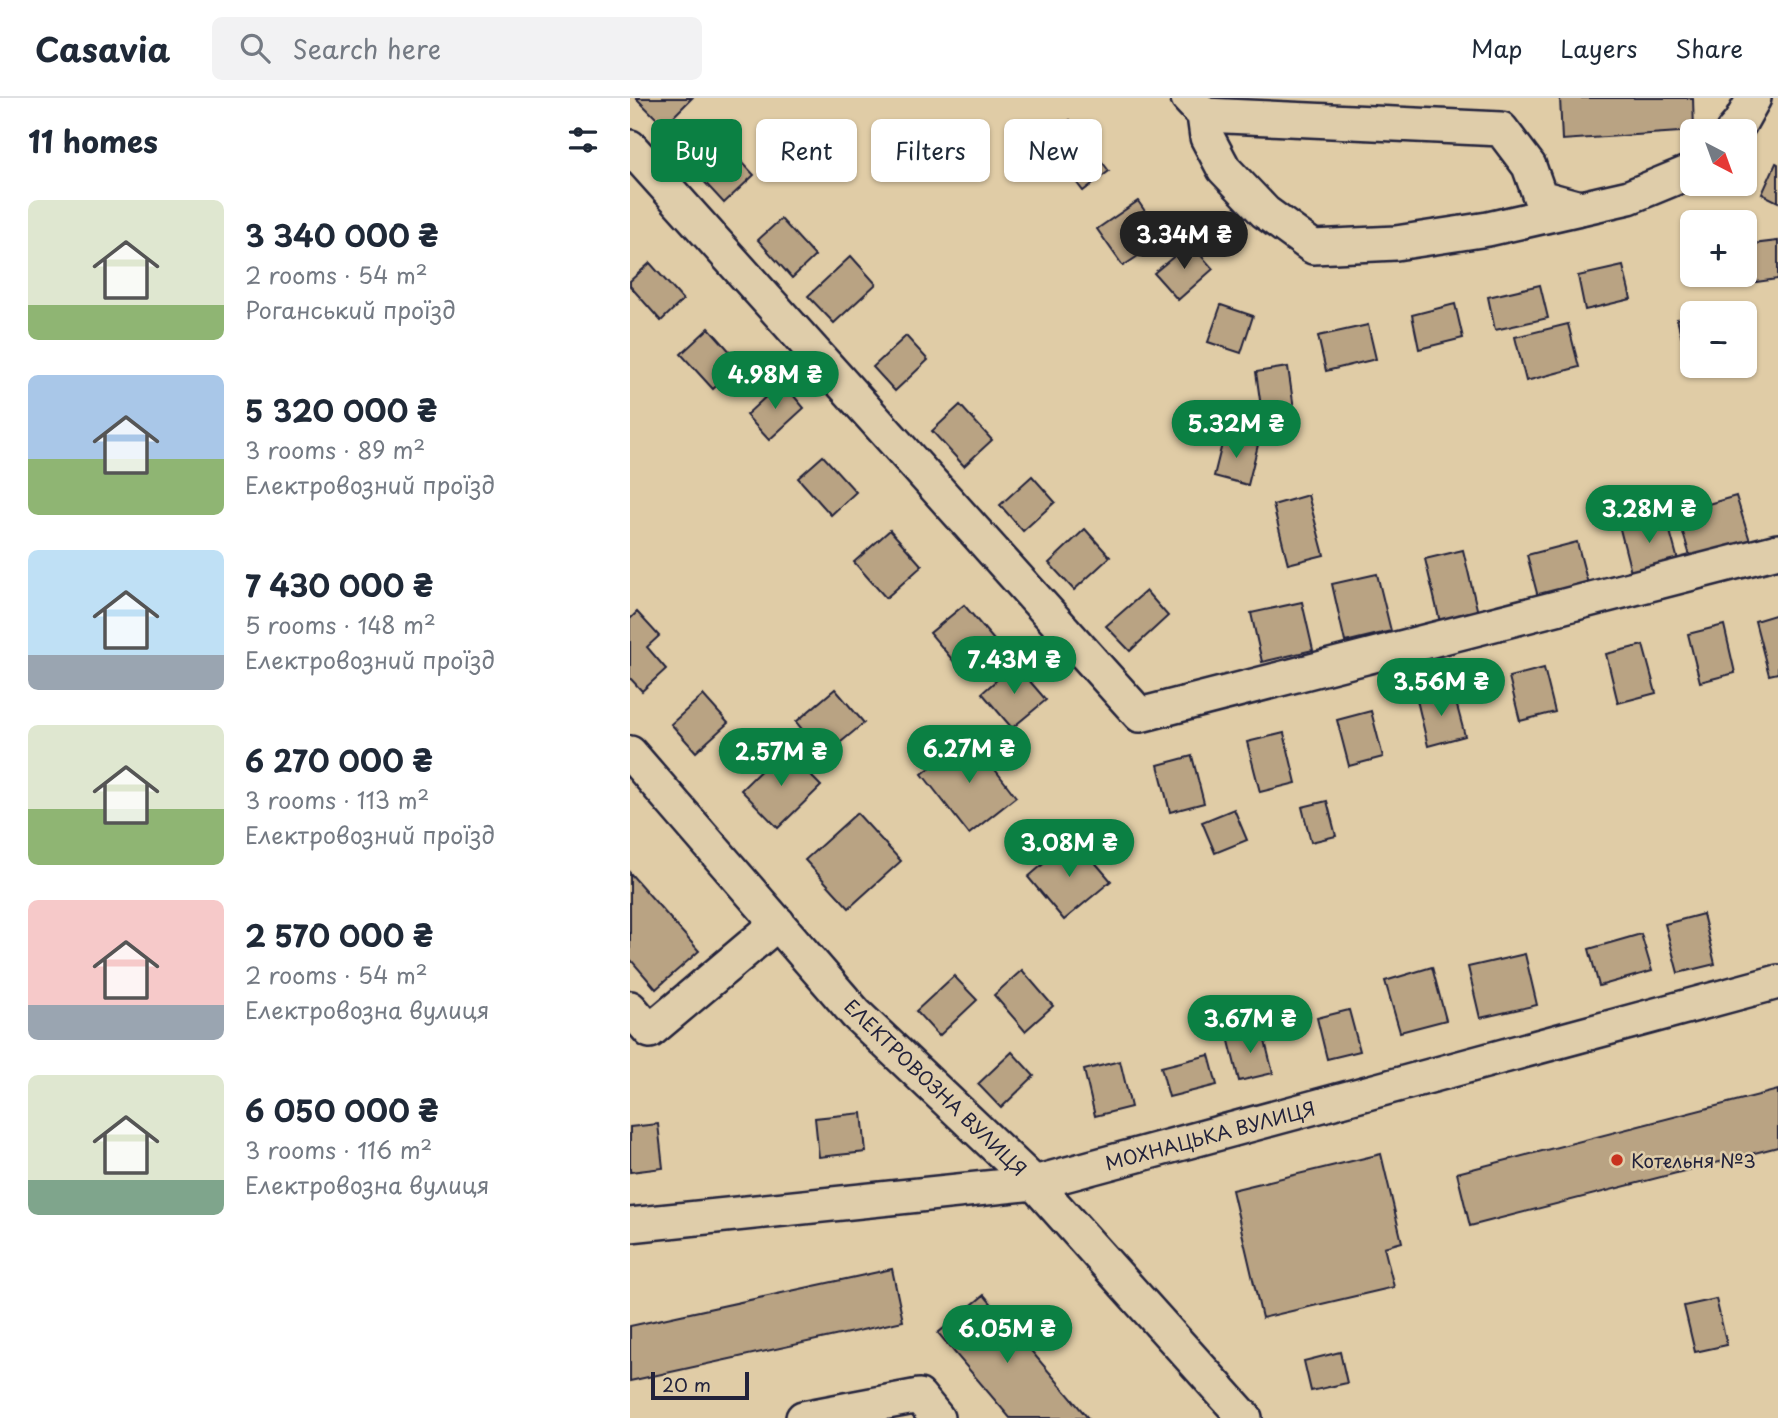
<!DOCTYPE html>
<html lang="en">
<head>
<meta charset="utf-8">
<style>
	:root { --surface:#fff; --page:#f2f2f3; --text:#1f2937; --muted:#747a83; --line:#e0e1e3; --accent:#0b8043 }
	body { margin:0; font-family:"Playpen Sans",sans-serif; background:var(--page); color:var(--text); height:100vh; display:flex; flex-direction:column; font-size:26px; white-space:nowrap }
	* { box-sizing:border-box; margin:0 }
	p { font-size:23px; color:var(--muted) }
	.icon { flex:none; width:38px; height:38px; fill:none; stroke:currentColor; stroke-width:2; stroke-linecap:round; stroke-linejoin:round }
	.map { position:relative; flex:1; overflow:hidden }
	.details { display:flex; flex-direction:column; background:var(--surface); width:630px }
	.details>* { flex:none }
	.banner { position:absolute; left:21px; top:21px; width:665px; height:63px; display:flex; gap:14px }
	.needle { width:46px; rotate:139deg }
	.buttons { position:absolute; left:1050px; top:21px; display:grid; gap:14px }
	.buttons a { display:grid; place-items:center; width:77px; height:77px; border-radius:10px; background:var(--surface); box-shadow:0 2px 5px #0004; font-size:35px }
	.scale { position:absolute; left:21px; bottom:18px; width:98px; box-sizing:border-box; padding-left:7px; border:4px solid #22223b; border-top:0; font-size:19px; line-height:24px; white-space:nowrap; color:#22223b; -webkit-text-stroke:5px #dfcdaa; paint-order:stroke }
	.price { position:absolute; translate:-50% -60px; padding:0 16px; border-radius:24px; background:var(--accent); color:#fff; font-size:23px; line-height:46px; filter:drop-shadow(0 2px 4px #0008) }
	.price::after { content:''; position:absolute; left:50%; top:42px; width:21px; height:16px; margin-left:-10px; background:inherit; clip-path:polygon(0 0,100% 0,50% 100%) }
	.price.current { background:#222; color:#fff }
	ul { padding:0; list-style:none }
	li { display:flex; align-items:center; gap:21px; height:175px; padding:0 28px }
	li span { display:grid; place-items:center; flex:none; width:196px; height:140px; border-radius:10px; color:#555 }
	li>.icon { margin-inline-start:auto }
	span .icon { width:84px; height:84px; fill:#fffc; stroke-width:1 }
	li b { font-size:30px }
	h2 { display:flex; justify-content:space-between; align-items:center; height:84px; padding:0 28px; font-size:30px }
	.tag { padding:0 24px; border-radius:10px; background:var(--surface); box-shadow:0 2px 5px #0004; font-size:24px; line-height:63px }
	.tag.current { background:var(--accent); color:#fff }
	header { display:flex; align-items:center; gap:42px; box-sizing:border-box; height:98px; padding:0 35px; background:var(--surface); border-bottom:2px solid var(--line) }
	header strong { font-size:33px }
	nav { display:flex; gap:38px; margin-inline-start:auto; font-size:24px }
	.search { width:490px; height:63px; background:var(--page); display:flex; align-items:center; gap:18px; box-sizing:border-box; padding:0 24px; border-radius:10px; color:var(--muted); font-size:26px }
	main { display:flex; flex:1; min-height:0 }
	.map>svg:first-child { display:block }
	.building { fill:#b9a383; stroke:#22223b; stroke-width:2 }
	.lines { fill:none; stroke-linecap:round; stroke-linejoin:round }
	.minor-casing { stroke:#22223b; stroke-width:38 }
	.minor { stroke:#dfcdaa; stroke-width:33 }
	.poi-dot { fill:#c8321e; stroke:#dfcdaa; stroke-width:2.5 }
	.labels { text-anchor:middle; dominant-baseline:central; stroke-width:5; stroke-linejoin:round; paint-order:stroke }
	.street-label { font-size:19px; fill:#22223b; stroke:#dfcdaa }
	.poi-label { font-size:19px; fill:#22223b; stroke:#dfcdaa; text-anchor:start }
</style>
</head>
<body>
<header>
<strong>Casavia</strong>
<div class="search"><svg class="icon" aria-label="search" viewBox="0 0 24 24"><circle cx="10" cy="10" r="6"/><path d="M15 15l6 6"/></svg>Search here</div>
<nav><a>Map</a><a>Layers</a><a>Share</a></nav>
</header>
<main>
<section class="details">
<h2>11 homes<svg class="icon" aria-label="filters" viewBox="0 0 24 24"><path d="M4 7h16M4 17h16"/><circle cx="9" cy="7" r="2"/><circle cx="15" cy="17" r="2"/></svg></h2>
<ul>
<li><span style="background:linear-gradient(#dfe7d0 75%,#8fb573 0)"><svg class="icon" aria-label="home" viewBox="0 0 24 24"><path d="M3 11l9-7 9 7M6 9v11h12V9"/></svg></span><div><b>3 340 000 ₴</b><p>2 rooms · 54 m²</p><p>Роганський проїзд</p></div></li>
<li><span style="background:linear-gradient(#a9c7e8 60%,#8fb573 0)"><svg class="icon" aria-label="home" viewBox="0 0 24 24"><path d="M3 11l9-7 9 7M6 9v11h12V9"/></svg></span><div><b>5 320 000 ₴</b><p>3 rooms · 89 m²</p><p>Електровозний проїзд</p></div></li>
<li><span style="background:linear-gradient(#bfe0f5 75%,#9aa5b1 0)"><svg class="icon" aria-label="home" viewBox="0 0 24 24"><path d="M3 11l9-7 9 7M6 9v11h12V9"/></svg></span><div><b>7 430 000 ₴</b><p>5 rooms · 148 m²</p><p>Електровозний проїзд</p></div></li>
<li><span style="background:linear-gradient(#dfe7d0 60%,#8fb573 0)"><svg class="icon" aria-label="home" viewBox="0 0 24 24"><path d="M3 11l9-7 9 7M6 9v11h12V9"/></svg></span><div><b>6 270 000 ₴</b><p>3 rooms · 113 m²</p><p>Електровозний проїзд</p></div></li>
<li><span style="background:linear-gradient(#f6c9c9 75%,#9aa5b1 0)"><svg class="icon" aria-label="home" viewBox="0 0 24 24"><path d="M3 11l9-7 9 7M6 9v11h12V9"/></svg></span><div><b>2 570 000 ₴</b><p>2 rooms · 54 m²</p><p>Електровозна вулиця</p></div></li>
<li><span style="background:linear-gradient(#dfe7d0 75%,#7fa58c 0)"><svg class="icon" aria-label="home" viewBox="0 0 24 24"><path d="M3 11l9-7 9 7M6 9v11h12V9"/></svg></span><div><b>6 050 000 ₴</b><p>3 rooms · 116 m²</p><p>Електровозна вулиця</p></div></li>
</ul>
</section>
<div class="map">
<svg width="1148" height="1320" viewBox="0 0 1148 1320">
	<rect width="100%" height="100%" fill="#e0cca6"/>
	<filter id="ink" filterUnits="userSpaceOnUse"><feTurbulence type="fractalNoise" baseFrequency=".0143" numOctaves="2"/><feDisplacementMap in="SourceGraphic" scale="14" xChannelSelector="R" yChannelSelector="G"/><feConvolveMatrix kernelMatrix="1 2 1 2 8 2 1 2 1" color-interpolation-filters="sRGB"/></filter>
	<g filter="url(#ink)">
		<g class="building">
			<polygon points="6,0 62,0 34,28"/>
			<polygon points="930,0 1063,0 1064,33 932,42"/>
			<polygon points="440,22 479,73 453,93 414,41"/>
			<polygon points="99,50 124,77 94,105 69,78"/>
			<polygon points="1146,65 1148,66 1148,104 1132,96"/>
			<polygon points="508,103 534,141 493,168 467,131"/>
			<polygon points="151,121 185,158 162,180 128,142"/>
			<polygon points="1148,143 1148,181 1112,186 1111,177 1115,177 1115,147"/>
			<polygon points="560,145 583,171 548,202 524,175"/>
			<polygon points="221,158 246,186 204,225 178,198"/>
			<polygon points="20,165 53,202 31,223 0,188 0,183"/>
			<polygon points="993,168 1001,201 955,212 948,178"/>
			<polygon points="910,187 918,220 865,232 858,199"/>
			<polygon points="825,206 833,240 789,251 782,217"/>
			<polygon points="591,207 623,218 611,255 578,244"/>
			<polygon points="1062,218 1062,255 1056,257 1047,221"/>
			<polygon points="938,226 949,269 896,283 885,239"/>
			<polygon points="738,227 746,261 696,273 688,238"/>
			<polygon points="79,230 111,266 83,291 51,256"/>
			<polygon points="276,238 298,262 265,293 243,269"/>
			<polygon points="658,269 665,318 633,323 626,274"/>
			<polygon points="152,284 174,310 139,342 116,317"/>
			<polygon points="330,307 362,342 334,368 302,333"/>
			<polygon points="594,338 628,347 618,387 584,378"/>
			<polygon points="193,358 226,394 201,417 168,380"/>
			<polygon points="402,378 425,404 393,433 370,407"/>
			<polygon points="678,397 694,457 658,466 643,407"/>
			<polygon points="1106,398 1120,443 1061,461 1047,415"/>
			<polygon points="1035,415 1049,466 1002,478 989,427"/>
			<polygon points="455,431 480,459 444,492 419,465"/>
			<polygon points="260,432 292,468 256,500 224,464"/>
			<polygon points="947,444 958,486 908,499 897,457"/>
			<polygon points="833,452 848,515 810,524 795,461"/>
			<polygon points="747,476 761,533 715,544 702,486"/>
			<polygon points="516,493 538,518 500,553 476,528"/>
			<polygon points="672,504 683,552 632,564 621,515"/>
			<polygon points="334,507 364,542 330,571 300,535"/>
			<polygon points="7,514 29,538 17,549 36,571 12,593 0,580 0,521"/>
			<polygon points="1148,516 1148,575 1139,577 1125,523"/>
			<polygon points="1094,527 1105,575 1070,584 1058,536"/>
			<polygon points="1013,547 1026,595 988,605 976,556"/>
			<polygon points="385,566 416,602 382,630 352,595"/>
			<polygon points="914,570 925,614 890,623 879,579"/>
			<polygon points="205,591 234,625 194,658 166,624"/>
			<polygon points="823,593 835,638 798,648 787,602"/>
			<polygon points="73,597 98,625 66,654 41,626"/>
			<polygon points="741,613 753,659 719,668 707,622"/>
			<polygon points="654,635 666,685 630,694 617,644"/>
			<polygon points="340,639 386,699 339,736 292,676"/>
			<polygon points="154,650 191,688 148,730 111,692"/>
			<polygon points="562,658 574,705 540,714 528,667"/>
			<polygon points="697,703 706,738 681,744 672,709"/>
			<polygon points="604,711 617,742 585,755 572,724"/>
			<polygon points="227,715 271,763 219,810 175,762"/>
			<polygon points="444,740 481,783 434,822 398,779"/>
			<polygon points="0,775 69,853 26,891 0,861"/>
			<polygon points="1073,816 1085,866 1048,875 1035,826"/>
			<polygon points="1011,836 1022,873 969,888 959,851"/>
			<polygon points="895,856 907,907 850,920 838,869"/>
			<polygon points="802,869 816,922 770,934 755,883"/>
			<polygon points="392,872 423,908 395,933 364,897"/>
			<polygon points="324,878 347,902 309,938 286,913"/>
			<polygon points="719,912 730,953 697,961 687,920"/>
			<polygon points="632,931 643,975 609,983 598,939"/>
			<polygon points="382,954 404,978 371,1010 348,986"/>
			<polygon points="579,957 587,987 539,999 531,969"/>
			<polygon points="490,963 501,1009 465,1018 454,972"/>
			<polygon points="1148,992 1148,1049 840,1128 827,1075"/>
			<polygon points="232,1015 236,1054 189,1059 185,1020"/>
			<polygon points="28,1026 33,1070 0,1074 0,1029"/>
			<polygon points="751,1056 772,1144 754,1149 764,1189 632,1220 602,1092"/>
			<polygon points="262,1171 273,1223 0,1283 0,1228"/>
			<polygon points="354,1197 458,1320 380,1320 308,1235"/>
			<polygon points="1086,1201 1097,1247 1065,1254 1054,1208"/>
			<polygon points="710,1254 717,1285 681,1293 674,1263"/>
		</g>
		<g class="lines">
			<defs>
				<g id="minor">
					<polyline points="558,0 574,17 577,39 594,71 635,114 683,149 766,145 858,131 999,99 1062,73"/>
					<polyline points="574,17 871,31 899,68 910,99 950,110"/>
					<polyline points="1103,33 1110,25 1124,0"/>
					<polyline points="0,49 510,617 1148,453"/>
					<polyline points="0,655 226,916 404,1085 615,1320"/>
					<polyline points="0,910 20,933 148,825"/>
					<polyline points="0,1127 404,1085 1148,884"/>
					<polyline points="173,1320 289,1298 307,1320"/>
				</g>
			</defs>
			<use href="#minor" class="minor-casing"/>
			<use href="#minor" class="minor"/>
		</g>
	</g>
	<circle class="poi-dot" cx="987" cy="1062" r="7"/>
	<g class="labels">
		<g class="street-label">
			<text transform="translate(306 989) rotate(44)">ЕЛЕКТРОВОЗНА ВУЛИЦЯ</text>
			<text transform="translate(580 1037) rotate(-15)">МОХНАЦЬКА ВУЛИЦЯ</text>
		</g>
		<g class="poi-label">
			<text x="1001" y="1062">Котельня №3</text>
		</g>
	</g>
</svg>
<div class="buttons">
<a><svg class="needle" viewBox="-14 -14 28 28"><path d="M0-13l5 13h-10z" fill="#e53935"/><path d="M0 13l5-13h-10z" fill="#747a83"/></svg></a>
<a>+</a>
<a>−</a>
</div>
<div class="scale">20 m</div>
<b class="price current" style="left:554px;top:173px">3.34M ₴</b>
<b class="price" style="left:145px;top:313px">4.98M ₴</b>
<b class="price" style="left:606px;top:362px">5.32M ₴</b>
<b class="price" style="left:1019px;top:447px">3.28M ₴</b>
<b class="price" style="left:384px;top:598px">7.43M ₴</b>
<b class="price" style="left:811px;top:620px">3.56M ₴</b>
<b class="price" style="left:339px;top:687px">6.27M ₴</b>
<b class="price" style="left:151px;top:690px">2.57M ₴</b>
<b class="price" style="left:439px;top:781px">3.08M ₴</b>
<b class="price" style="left:620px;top:957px">3.67M ₴</b>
<b class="price" style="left:377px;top:1267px">6.05M ₴</b>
<div class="banner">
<a class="tag current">Buy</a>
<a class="tag">Rent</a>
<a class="tag">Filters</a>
<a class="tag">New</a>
</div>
</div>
</main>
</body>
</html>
